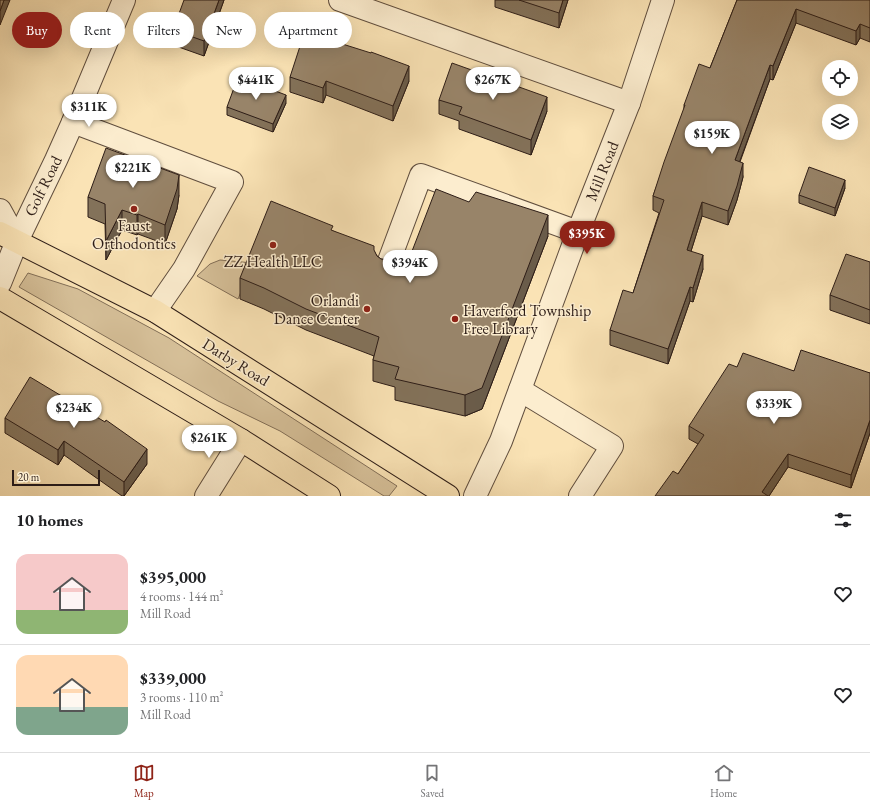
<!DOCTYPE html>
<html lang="en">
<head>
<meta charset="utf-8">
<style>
	:root { --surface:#fff; --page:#f2f2f2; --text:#202124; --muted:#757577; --line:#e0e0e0; --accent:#8f2418 }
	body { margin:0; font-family:"EB Garamond",serif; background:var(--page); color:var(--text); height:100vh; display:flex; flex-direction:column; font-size:15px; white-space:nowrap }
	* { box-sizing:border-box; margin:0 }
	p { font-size:13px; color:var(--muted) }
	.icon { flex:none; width:22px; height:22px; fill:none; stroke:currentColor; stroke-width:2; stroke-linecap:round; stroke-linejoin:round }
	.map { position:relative; height:496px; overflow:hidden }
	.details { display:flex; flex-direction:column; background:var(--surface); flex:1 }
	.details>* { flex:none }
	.hud { position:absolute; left:12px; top:12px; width:400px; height:36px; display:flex; gap:8px }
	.buttons { position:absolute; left:822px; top:60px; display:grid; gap:8px }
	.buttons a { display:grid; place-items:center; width:36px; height:36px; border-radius:50%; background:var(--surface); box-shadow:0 4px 16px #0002; font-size:20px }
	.scale { position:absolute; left:12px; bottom:10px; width:88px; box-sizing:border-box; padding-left:4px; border:2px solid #2d1d17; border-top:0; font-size:11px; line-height:14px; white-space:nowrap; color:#2d1d17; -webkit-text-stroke:3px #fcedcf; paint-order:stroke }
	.price { position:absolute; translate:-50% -34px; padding:0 9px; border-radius:14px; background:#fff; color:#222; font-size:13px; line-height:26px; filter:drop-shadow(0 1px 2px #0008) }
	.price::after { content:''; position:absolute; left:50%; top:24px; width:12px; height:9px; margin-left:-6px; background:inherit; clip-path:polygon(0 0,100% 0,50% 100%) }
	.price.current { background:var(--accent); color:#fff }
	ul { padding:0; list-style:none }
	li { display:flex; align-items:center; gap:12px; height:100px; padding:0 16px }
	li+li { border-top:1px solid var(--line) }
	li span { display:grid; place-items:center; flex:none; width:112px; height:80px; border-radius:12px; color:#555 }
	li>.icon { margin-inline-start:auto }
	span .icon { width:48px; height:48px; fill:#fffc; stroke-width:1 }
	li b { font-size:17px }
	h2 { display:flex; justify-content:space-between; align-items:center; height:48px; padding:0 16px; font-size:17px }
	.tag { padding:0 14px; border-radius:18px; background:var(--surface); box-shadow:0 4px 16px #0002; font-size:14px; line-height:36px }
	.tag.current { background:var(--accent); color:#fff }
	.menu { display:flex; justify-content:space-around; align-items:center; height:56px; border-top:1px solid var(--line); background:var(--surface); font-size:11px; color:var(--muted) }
	.menu a { display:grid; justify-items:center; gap:2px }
	.menu .current { color:var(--accent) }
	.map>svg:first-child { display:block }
	.green { fill:#d7c19a; stroke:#826f58 }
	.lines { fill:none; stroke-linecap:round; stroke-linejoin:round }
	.minor-casing { stroke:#604e3e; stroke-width:24 }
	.major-casing { stroke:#2d1d17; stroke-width:24 }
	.minor { stroke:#fcedcf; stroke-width:22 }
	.major { stroke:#fae3b5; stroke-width:22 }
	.wall { fill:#83725a; stroke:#2d1d17 }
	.shaded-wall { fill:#6a5c4a; stroke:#2d1d17 }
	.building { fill:#988469; stroke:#2d1d17 }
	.poi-dot { fill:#8f2418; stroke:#fcedcf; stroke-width:1.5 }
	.labels { text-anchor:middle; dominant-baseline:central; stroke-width:3; stroke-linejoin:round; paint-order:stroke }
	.street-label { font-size:16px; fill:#2d1d17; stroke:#fcedcf }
	.poi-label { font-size:16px; fill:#2d1d17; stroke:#fcedcf }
</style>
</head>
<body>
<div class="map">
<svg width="870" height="496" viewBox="0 0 870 496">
	<rect width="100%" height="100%" fill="#fae3b5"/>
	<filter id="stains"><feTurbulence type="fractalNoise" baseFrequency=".005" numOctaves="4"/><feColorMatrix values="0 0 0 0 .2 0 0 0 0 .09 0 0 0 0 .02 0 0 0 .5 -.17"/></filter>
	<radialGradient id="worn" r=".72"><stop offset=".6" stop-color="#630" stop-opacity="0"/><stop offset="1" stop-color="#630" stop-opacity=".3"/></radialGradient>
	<g class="green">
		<polygon points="220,260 253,263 238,299 197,276 210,264"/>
		<polygon points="28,273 78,289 169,338 397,486 389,496 384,496 280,431 218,401 19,287"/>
	</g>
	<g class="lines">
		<defs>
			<g id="minor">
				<polyline points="340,0 629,103"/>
				<polyline points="73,122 232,182 184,269 155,311"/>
				<polyline points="0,210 17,241"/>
				<polyline points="386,269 421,175 578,232"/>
				<polyline points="0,283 17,241 56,160 73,122 124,0"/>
				<polyline points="520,390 612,446 580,496"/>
				<polyline points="206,496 241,440"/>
				<polyline points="475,496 501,441 578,232 629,103 663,0"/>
			</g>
			<g id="major">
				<polyline points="0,233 155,311 448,496"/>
				<polyline points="0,298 241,440 329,496"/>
			</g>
		</defs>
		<use href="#minor" class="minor-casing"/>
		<use href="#major" class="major-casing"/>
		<use href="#minor" class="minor"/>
		<use href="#major" class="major"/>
	</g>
	<g class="wall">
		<polygon points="224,0 204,56 173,45 173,30"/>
		<polygon points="495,0 568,0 559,28 495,7"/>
		<polygon points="737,0 870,0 870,42 860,38 856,45 796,23 773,80 770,79 740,162 743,177 737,200 728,225 702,216 691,251 703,269 693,302 690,301 668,364 610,345 610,330 633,293 659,213 653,210 653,196 684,110 684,105 710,68"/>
		<polygon points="290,77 409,81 393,121 326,95 323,103 290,92"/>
		<polygon points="439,100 547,111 531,155 459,129 459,121 439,114"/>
		<polygon points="286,103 273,132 227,115 227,107"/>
		<polygon points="845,188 835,216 799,203 799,195"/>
		<polygon points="179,195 177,209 165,244 138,234 137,235 122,230 106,260 105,224 88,217 88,197"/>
		<polygon points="333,231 374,251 377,256 381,259 388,260 409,259 548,236 482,409 465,416 395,400 395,387 373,381 373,360 374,356 306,330 264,309 240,299 240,278"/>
		<polygon points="870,262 870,324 830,310 830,295"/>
		<polygon points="737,367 794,371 870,373 870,433 851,488 788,467 769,496 655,496 678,474 698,444 689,439 689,426"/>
		<polygon points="5,418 147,464 124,496 122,496 64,455 58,465 5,433"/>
	</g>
	<g class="shaded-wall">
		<polygon points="4,0 10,0 0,25 0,11"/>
		<polygon points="219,0 224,0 204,56 204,41"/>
		<polygon points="563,0 568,0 559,28 559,13"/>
		<polygon points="796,9 796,23 773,80 773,66"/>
		<polygon points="860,24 860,38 856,45 856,31"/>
		<polygon points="770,65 770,79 735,174 735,160"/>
		<polygon points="409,66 409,81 393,121 393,106"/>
		<polygon points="326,81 326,95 323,103 323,88"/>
		<polygon points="286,95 286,103 273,132 273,124"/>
		<polygon points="547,97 547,111 531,155 531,140"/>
		<polygon points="743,163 743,177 737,200 728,225 728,211"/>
		<polygon points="179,175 179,195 177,209 165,244 165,225"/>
		<polygon points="845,180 845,188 835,216 835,208"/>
		<polygon points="702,202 702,216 687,264 687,250"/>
		<polygon points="122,210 122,230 106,260 106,241"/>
		<polygon points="138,214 138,234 137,235 137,215"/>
		<polygon points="548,215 548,236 482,409 465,416 465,395"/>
		<polygon points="703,255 703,269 693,302 693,288"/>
		<polygon points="690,287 690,301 668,364 668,349"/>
		<polygon points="870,420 870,433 851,488 851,475"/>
		<polygon points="64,441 64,455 58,465 58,450"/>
		<polygon points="147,449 147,464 124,496 124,482"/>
		<polygon points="788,454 788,467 769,496 762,496 762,492"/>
	</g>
	<g class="building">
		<polygon points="0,0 4,0 0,11"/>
		<polygon points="184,0 219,0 204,41 173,30"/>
		<polygon points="519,0 563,0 559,13"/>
		<polygon points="737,0 870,0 870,28 860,24 856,31 796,9 773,66 770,65 735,160 743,163 737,186 728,211 702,202 687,250 703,255 693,288 690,287 668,349 610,330 623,290 633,293 664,200 653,196 664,162 685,105 684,105 699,64 710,68"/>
		<polygon points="317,36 371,53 371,52 409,66 393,106 326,81 323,88 290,77 303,37 315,41"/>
		<polygon points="452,63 547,97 531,140 459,114 462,107 439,100"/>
		<polygon points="238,77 286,95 273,124 227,107"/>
		<polygon points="106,148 179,175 177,189 165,225 138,214 137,215 122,210 106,241 105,204 88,197"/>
		<polygon points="809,167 845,180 835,208 799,195"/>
		<polygon points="436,189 469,202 476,192 548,215 482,388 465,395 395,379 399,367 373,360 379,337 306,309 264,288 240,278 271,201 333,226 331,230 374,246 374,250 377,256 381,259 388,260 394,258 396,254 409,259"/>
		<polygon points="846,254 870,262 870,310 830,295"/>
		<polygon points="801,350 870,373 870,420 851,475 788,454 762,492 768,496 655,496 673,471 678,474 704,435 689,426 729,364 737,367 743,353 794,371"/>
		<polygon points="30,377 105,422 106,420 147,449 124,482 64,441 58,450 5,418"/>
	</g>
	<g class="poi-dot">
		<circle cx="134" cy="209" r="4"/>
		<circle cx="273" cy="245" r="4"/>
		<circle cx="367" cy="309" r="4"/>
		<circle cx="455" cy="319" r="4"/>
	</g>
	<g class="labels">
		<g class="street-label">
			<text transform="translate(602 171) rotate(-68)">Mill Road</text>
			<text transform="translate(43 186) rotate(-64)">Golf Road</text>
			<text transform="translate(236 362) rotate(32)">Darby Road</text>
		</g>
		<g class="poi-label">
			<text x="134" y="225">Faust<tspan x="134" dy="18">Orthodontics</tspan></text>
			<text x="273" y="261">ZZ Health LLC</text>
			<text x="359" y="300" text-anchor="end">Orlandi<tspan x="359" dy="18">Dance Center</tspan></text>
			<text x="463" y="310" text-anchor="start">Haverford Township<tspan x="463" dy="18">Free Library</tspan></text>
		</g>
	</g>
	<rect width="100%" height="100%" filter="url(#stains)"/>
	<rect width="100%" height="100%" fill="url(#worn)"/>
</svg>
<div class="buttons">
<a><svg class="icon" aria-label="locate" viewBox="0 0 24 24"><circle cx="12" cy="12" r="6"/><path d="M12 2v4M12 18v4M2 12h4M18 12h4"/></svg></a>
<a><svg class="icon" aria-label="layers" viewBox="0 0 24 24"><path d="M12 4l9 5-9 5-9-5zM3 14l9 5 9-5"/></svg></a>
</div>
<div class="scale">20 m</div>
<b class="price" style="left:256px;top:101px">$441K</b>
<b class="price" style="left:493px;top:101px">$267K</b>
<b class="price" style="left:89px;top:128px">$311K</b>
<b class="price" style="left:712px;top:155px">$159K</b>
<b class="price" style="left:133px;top:189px">$221K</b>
<b class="price current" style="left:587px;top:255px">$395K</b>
<b class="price" style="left:410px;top:284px">$394K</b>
<b class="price" style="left:774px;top:425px">$339K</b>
<b class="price" style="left:74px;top:429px">$234K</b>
<b class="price" style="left:209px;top:459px">$261K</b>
<div class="hud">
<a class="tag current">Buy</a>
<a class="tag">Rent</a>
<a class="tag">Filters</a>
<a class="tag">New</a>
<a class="tag">Apartment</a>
</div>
</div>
<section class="details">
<h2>10 homes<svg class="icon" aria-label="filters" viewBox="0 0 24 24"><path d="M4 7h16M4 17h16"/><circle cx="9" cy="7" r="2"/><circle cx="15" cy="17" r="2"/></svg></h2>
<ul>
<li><span style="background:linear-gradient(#f6c9c9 70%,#8fb573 0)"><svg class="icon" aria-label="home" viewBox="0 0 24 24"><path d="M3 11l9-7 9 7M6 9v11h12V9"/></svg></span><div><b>$395,000</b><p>4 rooms · 144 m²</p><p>Mill Road</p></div><svg class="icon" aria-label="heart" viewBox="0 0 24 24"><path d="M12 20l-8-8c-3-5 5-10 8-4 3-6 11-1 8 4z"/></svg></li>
<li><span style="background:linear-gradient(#ffd9b3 65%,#7fa58c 0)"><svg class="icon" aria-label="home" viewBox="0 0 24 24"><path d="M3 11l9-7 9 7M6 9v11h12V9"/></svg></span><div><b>$339,000</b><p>3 rooms · 110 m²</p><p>Mill Road</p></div><svg class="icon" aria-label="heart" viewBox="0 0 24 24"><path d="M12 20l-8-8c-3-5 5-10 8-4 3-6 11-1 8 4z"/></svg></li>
</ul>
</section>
<nav class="menu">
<a class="current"><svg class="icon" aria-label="map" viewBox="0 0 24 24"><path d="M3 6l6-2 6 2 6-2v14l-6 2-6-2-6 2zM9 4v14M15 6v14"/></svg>Map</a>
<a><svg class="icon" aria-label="saved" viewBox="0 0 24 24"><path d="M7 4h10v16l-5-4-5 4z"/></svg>Saved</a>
<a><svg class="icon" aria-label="home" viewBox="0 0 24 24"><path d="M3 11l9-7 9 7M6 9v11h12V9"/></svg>Home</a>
</nav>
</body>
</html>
